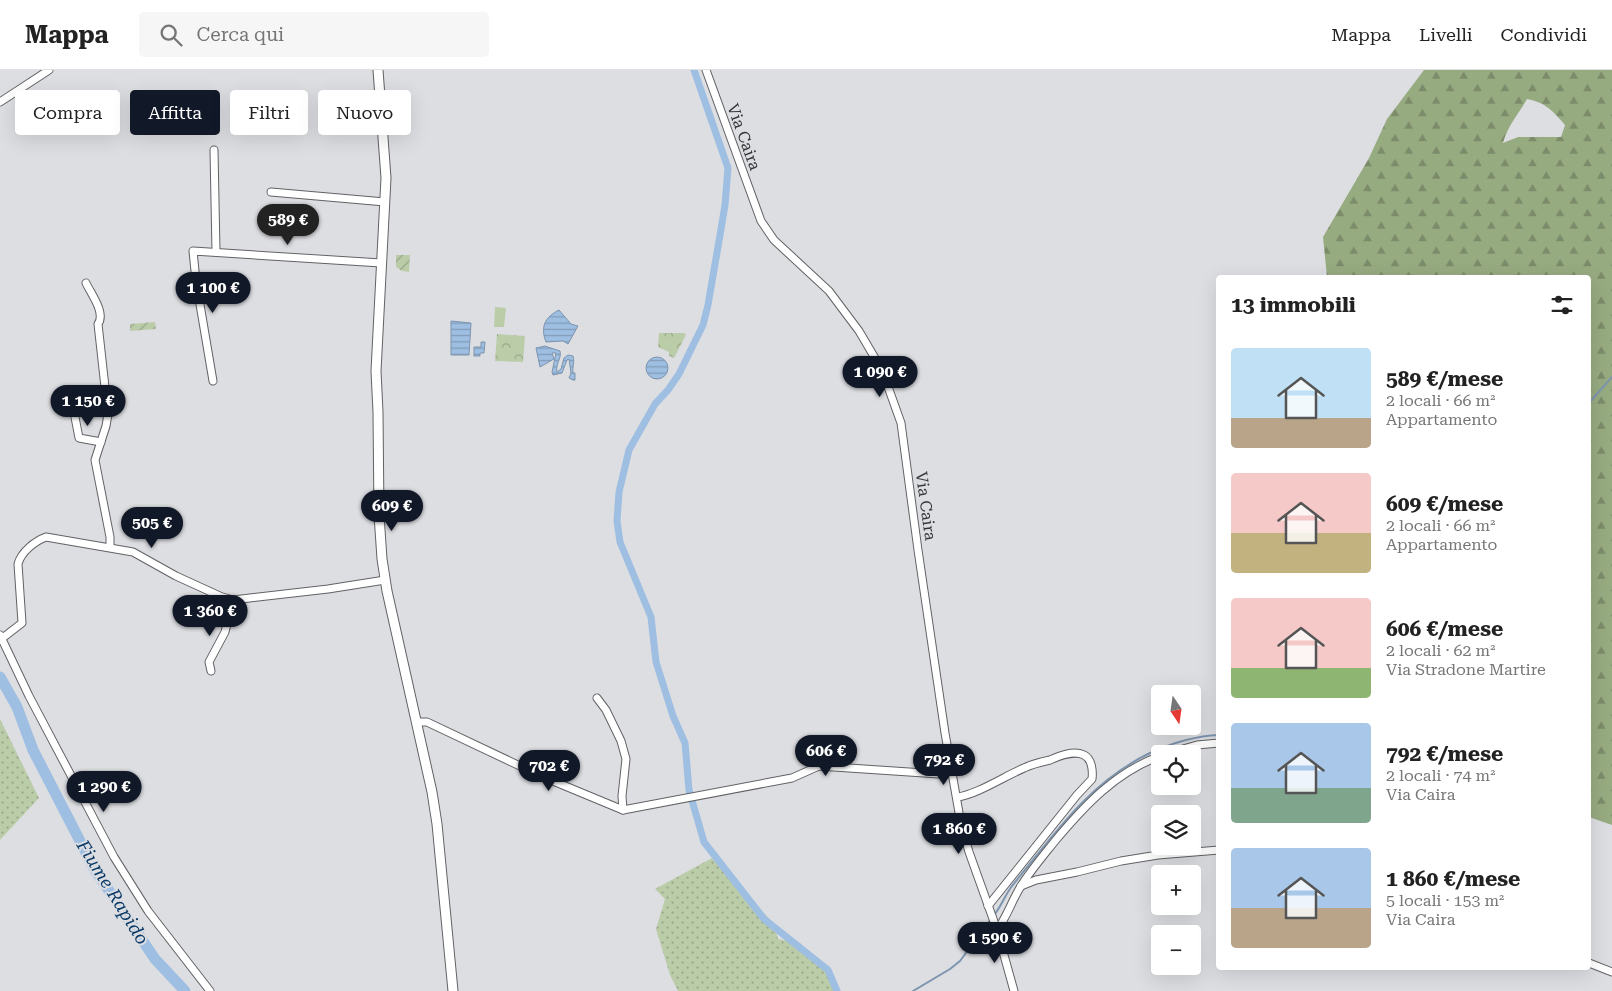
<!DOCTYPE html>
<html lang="it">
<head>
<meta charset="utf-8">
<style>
	:root { --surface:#fff; --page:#f6f6f6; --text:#222; --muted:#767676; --line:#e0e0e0; --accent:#111827 }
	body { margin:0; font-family:"Roboto Serif",serif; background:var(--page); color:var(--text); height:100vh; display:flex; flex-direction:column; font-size:19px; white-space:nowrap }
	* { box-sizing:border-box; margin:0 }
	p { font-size:16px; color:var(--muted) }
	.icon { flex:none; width:28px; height:28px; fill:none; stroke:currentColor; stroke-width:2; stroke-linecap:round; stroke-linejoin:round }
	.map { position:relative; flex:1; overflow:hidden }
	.sheet { position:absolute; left:1216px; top:205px; width:375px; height:695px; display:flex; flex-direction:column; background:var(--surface); border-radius:5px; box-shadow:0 5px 20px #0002 }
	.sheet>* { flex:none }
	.guide { position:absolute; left:15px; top:20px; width:475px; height:45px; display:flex; gap:10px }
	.needle { width:32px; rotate:167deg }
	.buttons { position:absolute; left:1151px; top:615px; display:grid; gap:10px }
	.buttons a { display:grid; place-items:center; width:50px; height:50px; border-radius:5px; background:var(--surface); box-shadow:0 5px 20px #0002; font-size:25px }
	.price { position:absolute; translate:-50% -42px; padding:0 11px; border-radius:18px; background:var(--accent); color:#fff; font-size:16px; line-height:32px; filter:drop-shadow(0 1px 2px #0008) }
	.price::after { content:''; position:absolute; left:50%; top:30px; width:15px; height:11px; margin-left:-8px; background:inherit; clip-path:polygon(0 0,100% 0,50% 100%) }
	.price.on { background:#222; color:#fff }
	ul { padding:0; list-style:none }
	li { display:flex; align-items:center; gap:15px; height:125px; padding:0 15px }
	li span { display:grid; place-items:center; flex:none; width:140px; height:100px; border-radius:5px; color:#555 }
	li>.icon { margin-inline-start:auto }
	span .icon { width:60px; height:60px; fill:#fffc; stroke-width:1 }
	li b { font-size:21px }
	h2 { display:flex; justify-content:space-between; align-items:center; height:60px; padding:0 15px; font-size:21px }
	.tag { padding:0 18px; border-radius:5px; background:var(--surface); box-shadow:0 5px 20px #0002; font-size:18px; line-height:45px }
	.tag.on { background:var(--accent); color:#fff }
	header { display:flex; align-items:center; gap:30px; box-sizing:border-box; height:70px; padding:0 25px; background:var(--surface); border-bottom:1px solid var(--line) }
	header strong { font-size:24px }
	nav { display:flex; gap:28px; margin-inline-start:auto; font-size:18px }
	.search { width:350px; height:45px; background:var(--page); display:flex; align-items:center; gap:12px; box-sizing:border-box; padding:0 18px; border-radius:5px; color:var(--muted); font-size:19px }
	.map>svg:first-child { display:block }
	.grass { fill:url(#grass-dots) }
	.forest { fill:url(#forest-firs); fill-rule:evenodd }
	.park { fill:url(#park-crowns) }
	.garden { fill:url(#garden-furrows) }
	.pitch { fill:#bbcca9 }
	.water { fill:url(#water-rules); stroke:#7e95af }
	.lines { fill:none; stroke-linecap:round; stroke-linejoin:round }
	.stream { stroke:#7e95af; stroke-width:2 }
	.canal { stroke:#9ebee2; stroke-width:7 }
	.river { stroke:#9ebee2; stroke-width:11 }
	.minor-casing { stroke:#616265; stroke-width:9 }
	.major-casing { stroke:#616265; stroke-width:11 }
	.minor { stroke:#fff; stroke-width:7 }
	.major { stroke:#fff; stroke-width:9 }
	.labels { text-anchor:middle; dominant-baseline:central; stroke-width:4; stroke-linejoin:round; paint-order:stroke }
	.street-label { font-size:16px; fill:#353537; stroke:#dddee2 }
	.water-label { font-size:18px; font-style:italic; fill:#0b3b68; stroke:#dddee2 }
</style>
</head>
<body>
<header>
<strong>Mappa</strong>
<div class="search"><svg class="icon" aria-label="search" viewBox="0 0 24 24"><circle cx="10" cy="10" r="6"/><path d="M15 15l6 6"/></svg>Cerca qui</div>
<nav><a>Mappa</a><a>Livelli</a><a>Condividi</a></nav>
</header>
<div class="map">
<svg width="1612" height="921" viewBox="0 0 1612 921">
	<defs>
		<pattern id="grass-dots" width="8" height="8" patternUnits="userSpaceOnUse" patternTransform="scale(1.25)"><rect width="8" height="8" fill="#bbcca9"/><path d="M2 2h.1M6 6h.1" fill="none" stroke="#99a68a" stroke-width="1.8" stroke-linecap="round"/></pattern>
		<pattern id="forest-firs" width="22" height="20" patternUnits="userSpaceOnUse" patternTransform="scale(1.25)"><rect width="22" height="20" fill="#97ab81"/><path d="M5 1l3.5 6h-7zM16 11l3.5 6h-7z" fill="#7c8c6a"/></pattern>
		<pattern id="park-crowns" width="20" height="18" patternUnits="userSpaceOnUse" patternTransform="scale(1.25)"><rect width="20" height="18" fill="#bbcca9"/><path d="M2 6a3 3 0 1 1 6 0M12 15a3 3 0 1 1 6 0" fill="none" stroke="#99a68a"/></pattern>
		<pattern id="garden-furrows" width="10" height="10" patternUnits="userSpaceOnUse" patternTransform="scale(1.25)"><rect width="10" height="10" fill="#bbcca9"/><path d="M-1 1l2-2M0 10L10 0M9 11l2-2" fill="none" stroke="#99a68a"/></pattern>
		<pattern id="water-rules" width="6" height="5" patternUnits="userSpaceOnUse" patternTransform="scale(1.25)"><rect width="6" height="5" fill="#9ebee2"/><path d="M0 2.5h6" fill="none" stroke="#829bb8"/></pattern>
	</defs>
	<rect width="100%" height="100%" fill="#dddee2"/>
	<g class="grass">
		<polygon points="0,649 39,728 0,770"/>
		<polygon points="712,788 774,854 778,869 800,873 831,907 834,921 678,921 670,905 656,859 665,829 655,819"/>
	</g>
	<path class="forest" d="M 1424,0 L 1612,0 L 1612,755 L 1589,747 L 1589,208 L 1327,207 L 1323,167 L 1369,88 L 1387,49 ZM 1527,29 C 1545,32 1554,42 1565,55 L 1561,67 L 1518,67 L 1503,73 C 1508,55 1518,45 1527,29 Z"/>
	<g class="park">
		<polygon points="659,263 684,263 686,265 674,288 669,286 669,282 658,277"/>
		<polygon points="497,264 525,266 523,292 495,291"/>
	</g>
	<g class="garden">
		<polygon points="396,185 410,185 409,202 402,201 396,197"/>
		<polygon points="155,252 156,259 130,261 130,254"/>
	</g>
	<polygon class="pitch" points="495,237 506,238 504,257 494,257"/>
	<g class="water">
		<path d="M 559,240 L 571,254 L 578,256 L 568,274 L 563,271 L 546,272 C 540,257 545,247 559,240 Z"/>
		<polygon points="451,251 471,253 469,285 451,285"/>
		<polygon points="481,272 485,272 484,283 480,283 480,286 474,286 474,277 481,277"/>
		<path d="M 545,276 L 560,281 C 562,288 555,295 557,302 L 561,299 L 564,288 L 568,285 L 573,286 C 575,293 572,297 573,303 L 575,303 L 575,310 L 573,310 L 569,308 L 571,303 L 569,289 L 567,290 L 562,303 L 553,305 L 552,302 L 556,283 L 552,283 L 554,289 L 540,297 L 536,278 Z"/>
		<circle cx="657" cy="298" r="11"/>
	</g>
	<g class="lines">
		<g class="stream">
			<polyline points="1589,333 1612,307"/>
			<path d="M 994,845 C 1001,837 1005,825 1012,816 C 1054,765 1088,713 1150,683 C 1172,673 1194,666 1219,665"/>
			<polyline points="913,921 950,899 960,891 991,849"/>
		</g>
		<polyline class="canal" points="694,0 728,98 725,135 720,165 708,235 703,255 679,304 668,320 655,334 629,380 619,422 617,451 620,472 651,547 656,592 673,646 685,673 689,720 704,772 764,849 828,900 837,921"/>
		<polyline class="river" points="0,607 17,637 33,680 95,800 155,889 185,921"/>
		<defs>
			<g id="minor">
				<polyline points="706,0 761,151 774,170 829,221 859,261 882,300 901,353 918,480 945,663 961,754 969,782 997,860 1014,921"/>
				<polyline points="0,32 49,0"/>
				<polyline points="214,80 216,182"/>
				<polyline points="271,122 385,132"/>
				<path d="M 86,213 C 91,224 106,243 98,254 L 108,344 L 106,356 L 95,390 L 110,467 L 110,477"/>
				<polyline points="213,311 196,211 193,181 381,193"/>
				<polyline points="74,342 79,368 101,372"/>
				<polyline points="0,565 29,626 114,787 148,841 210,921"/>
				<path d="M 0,570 L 22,553 L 18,494 C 21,482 35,471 46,467 L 133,482 L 176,506 L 222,527 L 233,530 L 328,519 L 385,510"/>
				<polyline points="211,601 209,592 225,562 233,530"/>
				<polyline points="597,628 606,640 621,671 626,689 622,726 623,740"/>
				<polyline points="416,652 427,652 541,706 623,740 792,708 819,696 939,704 952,701"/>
				<polyline points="1165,684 1197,675 1219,673"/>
				<path d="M 957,727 C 976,725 1005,706 1024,698 C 1032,694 1041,692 1050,690 C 1059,686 1073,680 1084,685 C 1092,689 1093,701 1092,709 L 1077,725 L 988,836"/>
				<polyline points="1021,816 1036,810 1077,802 1121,791 1158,785 1219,780"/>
				<path d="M 997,860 C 1007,847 1012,830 1021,816 C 1031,800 1043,786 1055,771 C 1085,735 1116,702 1160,686"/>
				<polyline points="1589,893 1612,902"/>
			</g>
			<polyline id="major" points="378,0 386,108 376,301 378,342 379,445 382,489 387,521 432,722 437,754 453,921"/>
		</defs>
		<use href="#minor" class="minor-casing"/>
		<use href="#major" class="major-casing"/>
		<use href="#minor" class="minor"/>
		<use href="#major" class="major"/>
	</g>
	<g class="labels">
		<g class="street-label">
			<text transform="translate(744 67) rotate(70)">Via Caira</text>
			<text transform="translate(926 436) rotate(82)">Via Caira</text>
		</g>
		<g class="water-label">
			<text transform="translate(113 822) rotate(58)">Fiume Rapido</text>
		</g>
	</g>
</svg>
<div class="buttons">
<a><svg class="needle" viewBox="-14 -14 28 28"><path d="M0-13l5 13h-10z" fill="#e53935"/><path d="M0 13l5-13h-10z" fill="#767676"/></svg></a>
<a><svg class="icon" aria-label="locate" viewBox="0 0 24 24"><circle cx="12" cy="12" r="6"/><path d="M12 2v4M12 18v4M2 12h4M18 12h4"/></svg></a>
<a><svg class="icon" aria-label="layers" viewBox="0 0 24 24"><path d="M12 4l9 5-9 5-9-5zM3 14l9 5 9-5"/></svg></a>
<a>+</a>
<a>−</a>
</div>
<b class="price on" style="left:288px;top:176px">589 €</b>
<b class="price" style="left:213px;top:244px">1 100 €</b>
<b class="price" style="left:880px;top:328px">1 090 €</b>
<b class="price" style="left:88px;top:357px">1 150 €</b>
<b class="price" style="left:392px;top:462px">609 €</b>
<b class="price" style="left:152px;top:479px">505 €</b>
<b class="price" style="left:210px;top:567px">1 360 €</b>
<b class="price" style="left:826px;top:707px">606 €</b>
<b class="price" style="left:944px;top:716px">792 €</b>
<b class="price" style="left:549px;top:722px">702 €</b>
<b class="price" style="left:104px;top:743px">1 290 €</b>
<b class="price" style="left:959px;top:785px">1 860 €</b>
<b class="price" style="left:995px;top:894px">1 590 €</b>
<div class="guide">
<a class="tag">Compra</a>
<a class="tag on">Affitta</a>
<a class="tag">Filtri</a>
<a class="tag">Nuovo</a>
</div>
<section class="sheet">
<h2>13 immobili<svg class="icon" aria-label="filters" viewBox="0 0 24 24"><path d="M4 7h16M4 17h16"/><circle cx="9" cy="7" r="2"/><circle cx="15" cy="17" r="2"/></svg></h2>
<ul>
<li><span style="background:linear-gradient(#bfe0f5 70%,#b9a48a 0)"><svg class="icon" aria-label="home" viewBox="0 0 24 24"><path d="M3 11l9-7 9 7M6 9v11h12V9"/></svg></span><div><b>589 €/mese</b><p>2 locali · 66 m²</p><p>Appartamento</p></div></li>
<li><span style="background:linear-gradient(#f6c9c9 60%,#c2b280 0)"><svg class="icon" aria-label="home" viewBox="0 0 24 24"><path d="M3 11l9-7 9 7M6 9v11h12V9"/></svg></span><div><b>609 €/mese</b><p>2 locali · 66 m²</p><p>Appartamento</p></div></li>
<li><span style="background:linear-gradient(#f6c9c9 70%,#8fb573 0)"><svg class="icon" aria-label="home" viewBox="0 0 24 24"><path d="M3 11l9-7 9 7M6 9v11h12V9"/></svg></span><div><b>606 €/mese</b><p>2 locali · 62 m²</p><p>Via Stradone Martire</p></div></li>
<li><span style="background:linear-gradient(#a9c7e8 65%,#7fa58c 0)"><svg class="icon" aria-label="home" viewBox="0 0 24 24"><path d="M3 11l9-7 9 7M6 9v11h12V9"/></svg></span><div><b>792 €/mese</b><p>2 locali · 74 m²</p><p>Via Caira</p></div></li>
<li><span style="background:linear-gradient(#a9c7e8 60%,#b9a48a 0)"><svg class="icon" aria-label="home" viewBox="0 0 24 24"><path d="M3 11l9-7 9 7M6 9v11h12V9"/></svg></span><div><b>1 860 €/mese</b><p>5 locali · 153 m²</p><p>Via Caira</p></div></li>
</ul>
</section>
</div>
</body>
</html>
